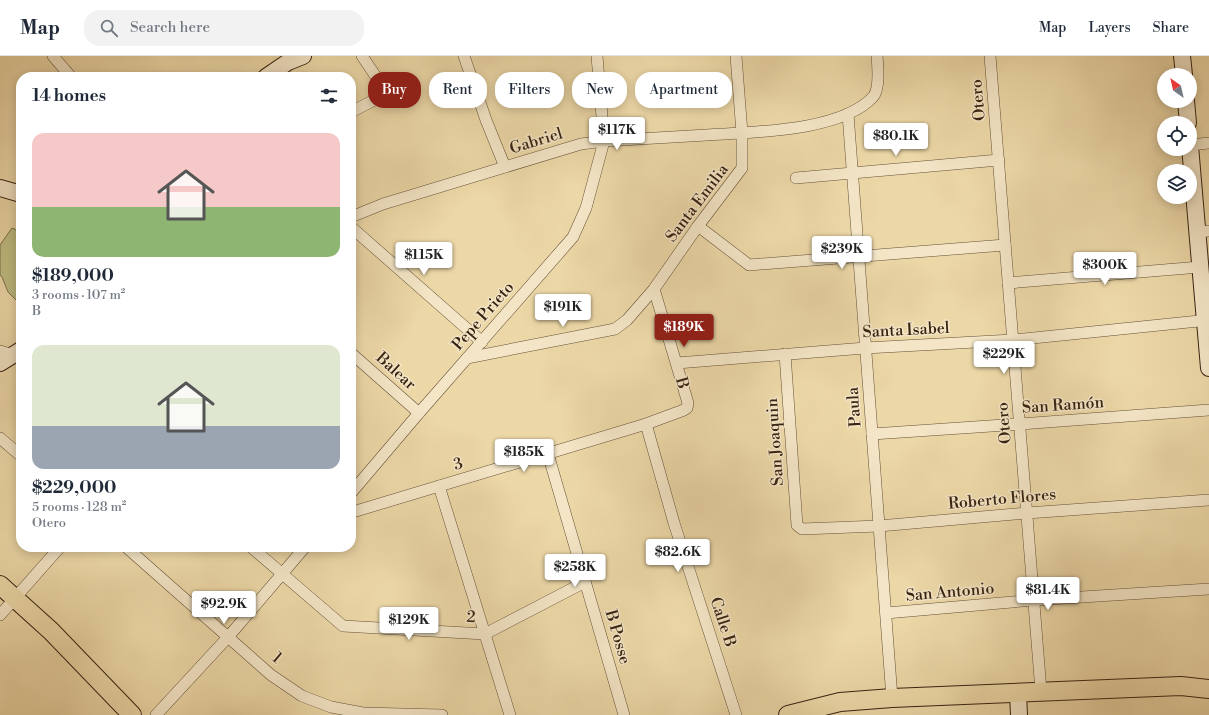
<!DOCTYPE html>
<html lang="en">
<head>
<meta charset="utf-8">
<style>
	:root { --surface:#fff; --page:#f2f2f3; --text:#1f2937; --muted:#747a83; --line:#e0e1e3; --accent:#8f2418 }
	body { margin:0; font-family:"Libre Bodoni",serif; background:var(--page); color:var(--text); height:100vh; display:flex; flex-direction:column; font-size:15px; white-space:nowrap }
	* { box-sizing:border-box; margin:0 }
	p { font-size:13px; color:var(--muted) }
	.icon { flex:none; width:22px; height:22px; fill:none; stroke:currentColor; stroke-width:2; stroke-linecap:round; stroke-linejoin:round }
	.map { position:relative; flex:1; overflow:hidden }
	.drawer { position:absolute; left:16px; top:16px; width:340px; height:480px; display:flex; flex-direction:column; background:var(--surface); border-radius:16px; box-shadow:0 2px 10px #0003 }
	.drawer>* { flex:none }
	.hud { position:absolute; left:368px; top:16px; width:380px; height:36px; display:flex; gap:8px }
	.needle { width:26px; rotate:326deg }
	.fabs { position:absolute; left:1157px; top:12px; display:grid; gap:8px }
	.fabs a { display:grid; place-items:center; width:40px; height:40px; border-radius:50%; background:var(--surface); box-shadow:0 2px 10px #0003; font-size:20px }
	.price { position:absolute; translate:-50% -34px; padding:0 9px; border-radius:4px; background:#fff; color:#222; font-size:13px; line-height:26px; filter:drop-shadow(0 1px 2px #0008) }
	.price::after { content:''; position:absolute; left:50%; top:24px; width:12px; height:9px; margin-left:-6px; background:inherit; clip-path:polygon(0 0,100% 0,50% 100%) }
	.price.on { background:var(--accent); color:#fff }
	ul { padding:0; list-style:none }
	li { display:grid; align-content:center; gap:8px; height:212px; padding:0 16px }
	li span { display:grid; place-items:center; height:124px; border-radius:12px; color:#555 }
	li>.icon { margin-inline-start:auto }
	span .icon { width:72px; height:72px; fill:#fffc; stroke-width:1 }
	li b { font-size:17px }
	h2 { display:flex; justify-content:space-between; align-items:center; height:48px; padding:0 16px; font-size:17px }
	.pill { padding:0 14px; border-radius:16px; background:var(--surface); box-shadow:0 2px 10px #0003; font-size:14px; line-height:36px }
	.pill.on { background:var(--accent); color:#fff }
	header { display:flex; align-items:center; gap:24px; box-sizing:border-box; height:56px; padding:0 20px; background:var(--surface); border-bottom:1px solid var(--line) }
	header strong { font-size:19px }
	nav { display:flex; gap:22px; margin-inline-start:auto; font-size:14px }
	.search { width:280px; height:36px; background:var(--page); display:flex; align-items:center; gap:10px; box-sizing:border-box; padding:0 14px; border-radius:16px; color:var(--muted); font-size:15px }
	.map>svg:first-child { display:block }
	.green { fill:#bebc82; stroke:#7b704a }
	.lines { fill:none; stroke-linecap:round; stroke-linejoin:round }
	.street-casing { stroke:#655038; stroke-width:12 }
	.secondary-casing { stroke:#382313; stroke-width:18 }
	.primary-casing { stroke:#382313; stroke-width:20 }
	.street { stroke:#f3e5c6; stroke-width:11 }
	.secondary { stroke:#f3e5c6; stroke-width:16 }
	.primary { stroke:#ecd7a7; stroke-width:18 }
	.labels { text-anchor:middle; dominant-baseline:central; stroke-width:3; stroke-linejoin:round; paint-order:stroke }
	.street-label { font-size:16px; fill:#382313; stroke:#f3e5c6 }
</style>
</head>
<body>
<header>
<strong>Map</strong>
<div class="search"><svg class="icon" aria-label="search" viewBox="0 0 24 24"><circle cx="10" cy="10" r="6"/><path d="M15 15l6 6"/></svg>Search here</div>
<nav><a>Map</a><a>Layers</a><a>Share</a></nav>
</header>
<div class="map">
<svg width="1209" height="659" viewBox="0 0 1209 659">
	<rect width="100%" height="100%" fill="#ecd7a7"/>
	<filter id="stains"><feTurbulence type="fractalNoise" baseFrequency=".005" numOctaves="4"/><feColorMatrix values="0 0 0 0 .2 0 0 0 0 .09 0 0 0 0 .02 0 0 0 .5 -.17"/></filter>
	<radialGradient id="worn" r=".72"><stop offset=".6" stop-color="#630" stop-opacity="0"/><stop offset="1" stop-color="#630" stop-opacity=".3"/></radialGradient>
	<polygon class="green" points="12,172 21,176 21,249 8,236 2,221 0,219 0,189"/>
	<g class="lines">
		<defs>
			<g id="street">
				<polyline points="53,0 71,21"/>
				<polyline points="464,0 486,64 505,111"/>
				<polyline points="990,0 1041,635"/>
				<polyline points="351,56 384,39 386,37 385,34 362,0"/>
				<polyline points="848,58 892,642"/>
				<polyline points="1190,89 1209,87"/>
				<polyline points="796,122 999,104"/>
				<path d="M 351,161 L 383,148 L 581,88 L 604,85 C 639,83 673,81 707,79 C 752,76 840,76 873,41 C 880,33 878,11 877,0"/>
				<polyline points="698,170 749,209 1005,189"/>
				<polyline points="351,171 482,286"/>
				<polyline points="1197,176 1209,175"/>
				<polyline points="1008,227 1200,211"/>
				<polyline points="0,295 14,299"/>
				<polyline points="351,297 419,357"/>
				<polyline points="785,298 797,469 802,473 879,470 1027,457 1209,444"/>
				<polyline points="467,302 615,273 627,264 654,233 698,170 742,112 742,77 736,0"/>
				<polyline points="677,307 865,292 1013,284 1209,264"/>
				<polyline points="646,368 674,467 736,659"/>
				<polyline points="872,378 1020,368 1209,354"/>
				<polyline points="0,382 21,400"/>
				<polyline points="548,398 624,659"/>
				<polyline points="439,430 510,659"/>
				<polyline points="351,437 419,357 573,181 586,152 604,85 597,0"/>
				<polyline points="351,455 356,455 646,368 684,354 687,352 688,347 654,233"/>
				<polyline points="126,491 271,619 302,640 331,651 363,657 442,659"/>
				<polyline points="251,491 343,570 485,578 585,526"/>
				<polyline points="886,557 1034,544 1209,533"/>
				<polyline points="0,559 60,491"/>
				<polyline points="156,659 229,580 305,491"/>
			</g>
			<g id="secondary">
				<polyline points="1182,0 1184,19"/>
				<polyline points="266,21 288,6 303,0"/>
				<polyline points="1186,45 1188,67"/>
				<polyline points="1190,90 1209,312"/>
				<polyline points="0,132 21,138"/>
				<polyline points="0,307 21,294"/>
				<polyline points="1018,637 1019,659"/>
			</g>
			<g id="primary">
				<polyline points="0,529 51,575 132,659"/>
				<polyline points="788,659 840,646 892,642 1181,630 1209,633"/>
			</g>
		</defs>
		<use href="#street" class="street-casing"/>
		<use href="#secondary" class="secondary-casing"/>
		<use href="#primary" class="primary-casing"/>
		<use href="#street" class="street"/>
		<use href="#secondary" class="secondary"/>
		<use href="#primary" class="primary"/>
	</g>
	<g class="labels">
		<g class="street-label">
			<text transform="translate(978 44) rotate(-95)">Otero</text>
			<text transform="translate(536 85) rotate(-17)">Gabriel</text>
			<text transform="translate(697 147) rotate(-53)">Santa Emilia</text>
			<text transform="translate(483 260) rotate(-49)">Pepe Prieto</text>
			<text transform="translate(906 274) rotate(-3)">Santa Isabel</text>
			<text transform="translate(396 315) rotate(42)">Balear</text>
			<text transform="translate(682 327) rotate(74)">B</text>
			<text transform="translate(1063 349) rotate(-4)">San Ramón</text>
			<text transform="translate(854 351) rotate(-94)">Paula</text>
			<text transform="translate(1004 367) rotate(-95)">Otero</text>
			<text transform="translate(775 386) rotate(-94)">San Joaquin</text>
			<text transform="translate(458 408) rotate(-16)">3</text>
			<text transform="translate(1002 443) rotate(-5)">Roberto Flores</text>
			<text transform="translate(950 536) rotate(-5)">San Antonio</text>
			<text transform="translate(471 561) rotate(3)">2</text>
			<text transform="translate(723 566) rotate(72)">Calle B</text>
			<text transform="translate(618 581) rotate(74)">B Posse</text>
			<text transform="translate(277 602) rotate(40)">1</text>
		</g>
	</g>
	<rect width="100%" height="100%" filter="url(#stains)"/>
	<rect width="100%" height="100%" fill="url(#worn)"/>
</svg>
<div class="fabs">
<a><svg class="needle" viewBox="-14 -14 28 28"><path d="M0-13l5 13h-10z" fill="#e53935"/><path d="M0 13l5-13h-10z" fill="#747a83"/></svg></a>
<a><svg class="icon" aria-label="locate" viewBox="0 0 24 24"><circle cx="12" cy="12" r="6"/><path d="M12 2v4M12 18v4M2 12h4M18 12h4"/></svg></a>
<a><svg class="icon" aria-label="layers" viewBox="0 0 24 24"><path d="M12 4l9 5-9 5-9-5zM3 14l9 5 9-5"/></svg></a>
</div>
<b class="price" style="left:617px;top:95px">$117K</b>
<b class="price" style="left:896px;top:101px">$80.1K</b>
<b class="price" style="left:842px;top:214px">$239K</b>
<b class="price" style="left:424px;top:220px">$115K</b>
<b class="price" style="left:1105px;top:230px">$300K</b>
<b class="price" style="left:563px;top:272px">$191K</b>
<b class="price on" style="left:684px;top:292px">$189K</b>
<b class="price" style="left:1004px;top:319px">$229K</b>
<b class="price" style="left:524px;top:417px">$185K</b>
<b class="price" style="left:678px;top:517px">$82.6K</b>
<b class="price" style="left:575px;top:532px">$258K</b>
<b class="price" style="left:1048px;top:555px">$81.4K</b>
<b class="price" style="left:224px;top:569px">$92.9K</b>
<b class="price" style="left:409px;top:585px">$129K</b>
<div class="hud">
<a class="pill on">Buy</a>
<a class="pill">Rent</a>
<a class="pill">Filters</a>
<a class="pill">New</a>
<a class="pill">Apartment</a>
</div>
<section class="drawer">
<h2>14 homes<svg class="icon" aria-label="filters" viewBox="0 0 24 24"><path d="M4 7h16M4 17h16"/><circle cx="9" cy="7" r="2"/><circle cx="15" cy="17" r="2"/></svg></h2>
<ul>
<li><span style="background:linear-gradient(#f6c9c9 60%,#8fb573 0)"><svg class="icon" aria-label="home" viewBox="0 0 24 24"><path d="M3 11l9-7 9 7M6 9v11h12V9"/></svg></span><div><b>$189,000</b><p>3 rooms · 107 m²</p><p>B</p></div></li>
<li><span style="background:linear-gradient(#dfe7d0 65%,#9aa5b1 0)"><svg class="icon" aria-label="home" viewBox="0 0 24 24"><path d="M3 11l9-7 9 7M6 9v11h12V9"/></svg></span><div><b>$229,000</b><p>5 rooms · 128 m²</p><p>Otero</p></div></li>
</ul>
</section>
</div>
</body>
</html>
